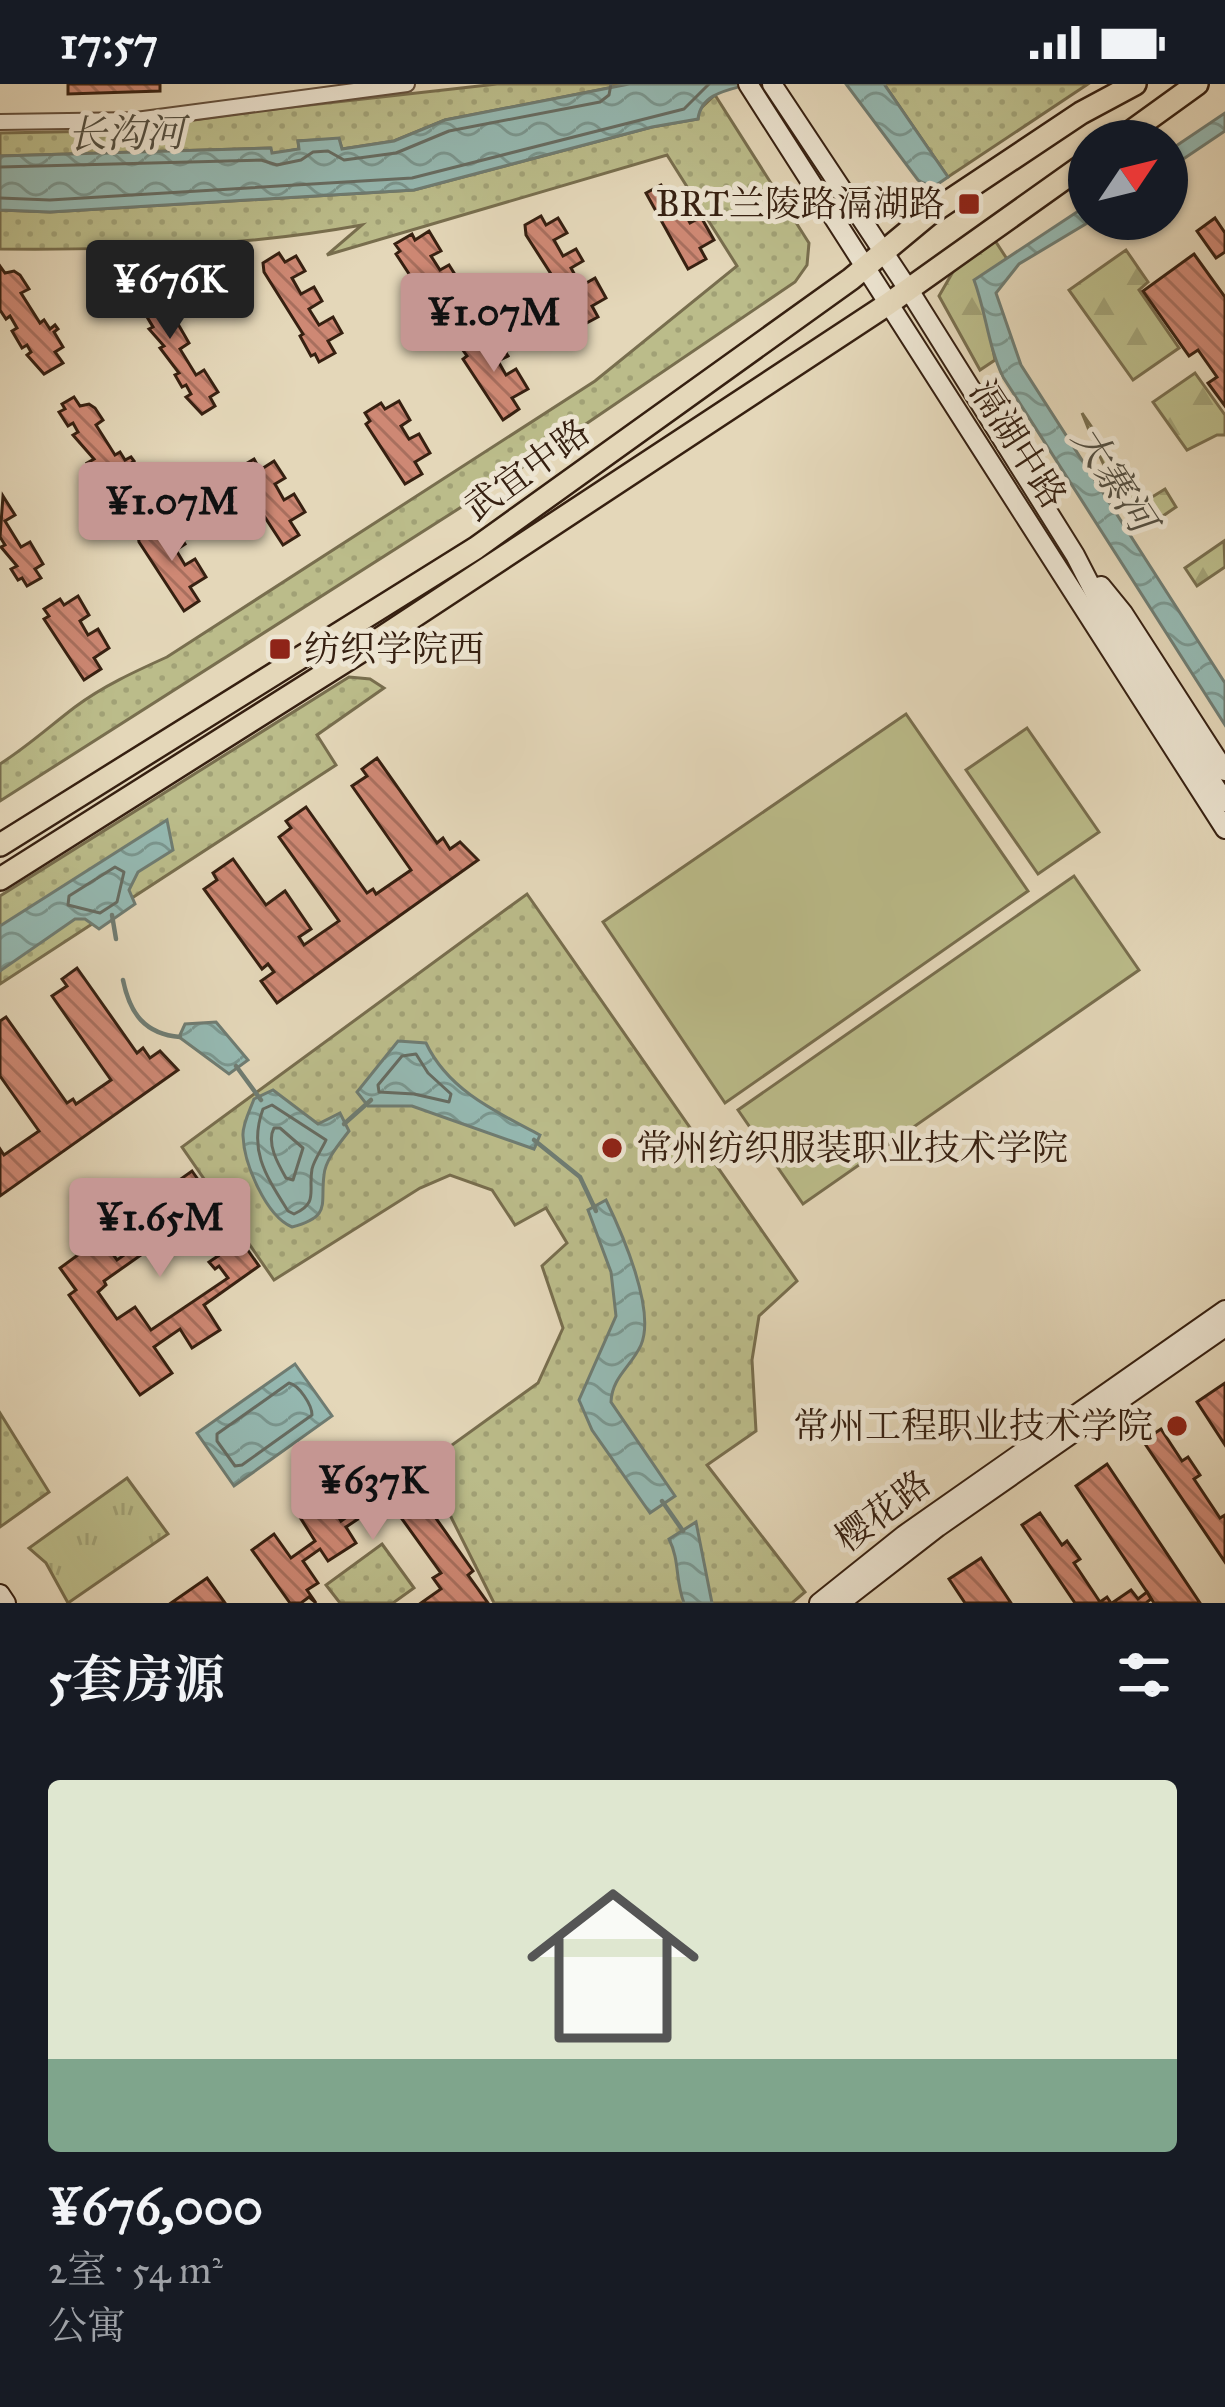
<!DOCTYPE html>
<html lang="zh">
<head>
<meta charset="utf-8">
<style>
	:root { --surface:#171b24; --page:#20242c; --text:#f1f3f6; --muted:#9ea1a6; --accent:#c59692 }
	body { margin:0; font-family:"IM FELL Great Primer","Noto Serif SC",serif; background:var(--page); color:var(--text); height:100vh; display:flex; flex-direction:column; font-size:45px; white-space:nowrap }
	* { box-sizing:border-box; margin:0 }
	p { font-size:39px; color:var(--muted) }
	.icon { flex:none; width:66px; height:66px; fill:none; stroke:currentColor; stroke-width:2; stroke-linecap:round; stroke-linejoin:round }
	.map { position:relative; height:1519px; overflow:hidden }
	.panel { display:flex; flex-direction:column; background:var(--surface); flex:1 }
	.panel>* { flex:none }
	.needle { width:78px; rotate:55deg }
	.tools { position:absolute; left:1068px; top:36px; display:grid; gap:24px }
	.tools a { display:grid; place-items:center; width:120px; height:120px; border-radius:50%; background:var(--surface); box-shadow:0 3px 9px #0004; font-size:60px }
	.price { position:absolute; translate:-50% -102px; padding:0 27px; border-radius:12px; background:var(--accent); color:#111; font-size:39px; line-height:78px; filter:drop-shadow(0 3px 6px #0008) }
	.price::after { content:''; position:absolute; left:50%; top:72px; width:36px; height:27px; margin-left:-18px; background:inherit; clip-path:polygon(0 0,100% 0,50% 100%) }
	.price.current { background:#222; color:#fff }
	ul { padding:0; list-style:none }
	li { display:grid; align-content:center; gap:24px; height:636px; padding:0 48px }
	li span { display:grid; place-items:center; height:372px; border-radius:12px; color:#555 }
	li>.icon { margin-inline-start:auto }
	span .icon { width:216px; height:216px; fill:#fffc; stroke-width:1 }
	li b { font-size:51px }
	h2 { display:flex; justify-content:space-between; align-items:center; height:144px; padding:0 48px; font-size:51px }
	.status { display:flex; justify-content:space-between; align-items:center; height:84px; padding:0 60px; background:var(--surface); direction:ltr }
	.status svg { height:33px; fill:currentColor }
	.map>svg:first-child { display:block }
	.grass { fill:url(#grass-tufts); stroke:#786e4e; stroke-width:3 }
	.forest { fill:url(#forest-firs); stroke:#786e4e; stroke-width:3 }
	.park { fill:url(#park-dots); stroke:#786e4e; stroke-width:3 }
	.pitch { fill:#bbbc8a; stroke:#786e4e; stroke-width:3 }
	.water { fill:url(#water-waves); stroke:#6f7c72; stroke-width:3 }
	.lines { fill:none; stroke-linecap:round; stroke-linejoin:round }
	.shore { stroke:#666c62; stroke-width:3 }
	.stream { stroke:#6f7c72; stroke-width:4.5 }
	.building { fill:url(#building-back-hatch); stroke:#362011; stroke-width:3; fill-rule:evenodd }
	.street-casing { stroke:#624e3b; stroke-width:18 }
	.secondary-casing { stroke:#362011; stroke-width:22 }
	.primary-casing { stroke:#362011; stroke-width:26 }
	.street { stroke:#ede5d2; stroke-width:14 }
	.secondary { stroke:#ede5d2; stroke-width:18 }
	.primary { stroke:#e4d7b9; stroke-width:21 }
	.poi-dot { fill:#8f2418; stroke:#ede5d2; stroke-width:4.5 }
	.labels { text-anchor:middle; dominant-baseline:central; stroke-width:10; stroke-linejoin:round; paint-order:stroke }
	.poi-label { font-size:36px; fill:#362011; stroke:#ede5d2; text-anchor:end }
	.street-label { font-size:36px; fill:#362011; stroke:#ede5d2 }
	.water-label { font-size:39px; font-style:italic; fill:#524e41; stroke:#ede5d2 }
</style>
</head>
<body>
<div class="status"><b>17:57</b><svg viewBox="0 0 49 12"><path d="M0 12V9h3v3zM5 12V6h3v6zM10 12V3h3v9zM15 12V0h3v12zM26 1h20v11H26zM47 4h2v5h-2z"/></svg></div>
<div class="map">
<svg width="1225" height="1519" viewBox="0 0 1225 1519">
	<defs>
		<pattern id="grass-tufts" width="24" height="20" patternUnits="userSpaceOnUse" patternTransform="scale(3)"><rect width="24" height="20" fill="#bbbc8a"/><path d="M3 7l-1-3M5 7V3M7 7l1-3M15 17l-1-3M17 17v-4M19 17l1-3" fill="none" stroke="#a1a176"/></pattern>
		<pattern id="forest-firs" width="22" height="20" patternUnits="userSpaceOnUse" patternTransform="scale(3)"><rect width="22" height="20" fill="#bbbc8a"/><path d="M5 1l3.5 6h-7zM16 11l3.5 6h-7z" fill="#a1a176"/></pattern>
		<pattern id="park-dots" width="8" height="8" patternUnits="userSpaceOnUse" patternTransform="scale(3)"><rect width="8" height="8" fill="#bbbc8a"/><path d="M2 2h.1M6 6h.1" fill="none" stroke="#a1a176" stroke-width="1.8" stroke-linecap="round"/></pattern>
		<pattern id="water-waves" width="16" height="10" patternUnits="userSpaceOnUse" patternTransform="scale(3)"><rect width="16" height="10" fill="#95b9b2"/><path d="M0 5q4-4 8 0t8 0" fill="none" stroke="#7a968f"/></pattern>
		<pattern id="building-back-hatch" width="6" height="6" patternUnits="userSpaceOnUse" patternTransform="scale(3)"><rect width="6" height="6" fill="#ce8874"/><path d="M-1 5l2 2M0 0l6 6M5-1l2 2" fill="none" stroke="#a86f5e"/></pattern>
	</defs>
	<rect width="100%" height="100%" fill="#e4d7b9"/>
	<filter id="stains"><feTurbulence type="fractalNoise" baseFrequency=".00167" numOctaves="4"/><feColorMatrix values="0 0 0 0 .2 0 0 0 0 .09 0 0 0 0 .02 0 0 0 .5 -.17"/></filter>
	<radialGradient id="worn" r=".72"><stop offset=".6" stop-color="#630" stop-opacity="0"/><stop offset="1" stop-color="#630" stop-opacity=".3"/></radialGradient>
	<polygon class="grass" points="127,1394 168,1450 68,1519 46,1479 29,1464"/>
	<g class="forest">
		<polygon points="994,155 1007,175 975,197 985,226 995,276 980,286 939,212 958,179"/>
		<polygon points="1126,166 1148,198 1139,206 1179,264 1133,296 1069,206"/>
		<polygon points="1195,289 1225,331 1225,351 1217,351 1187,366 1153,318"/>
		<path d="M 1082,329 L 1144,418 L 1165,405 L 1176,423 L 1157,436 C 1112,419 1099,369 1082,329 Z"/>
		<polygon points="1224,457 1225,483 1197,502 1185,484"/>
	</g>
	<g class="park">
		<polygon points="497,0 629,0 445,36 394,57 342,65 339,55 298,57 299,65 271,70 270,64 0,72 0,49 156,46 178,38 256,27"/>
		<polygon points="884,0 1088,0 948,93"/>
		<path d="M 715,11 L 809,159 L 807,181 L 795,198 L 499,399 L 0,717 L 0,680 C 27,663 50,642 75,623 C 103,602 136,587 167,573 L 595,297 L 737,182 L 667,71 L 327,171 L 362,141 C 242,163 121,166 0,165 L 0,126 L 50,128 L 414,106 L 652,43 L 698,35 L 699,26 Z"/>
		<polygon points="349,593 370,595 384,604 317,651 336,681 0,900 0,812"/>
		<polygon points="527,810 797,1197 759,1232 752,1276 756,1347 707,1381 805,1508 792,1519 494,1519 437,1405 445,1366 538,1299 563,1244 542,1182 567,1159 546,1124 515,1141 492,1106 450,1091 420,1104 274,1196 182,1063"/>
		<polygon points="0,1329 49,1408 0,1443"/>
		<polygon points="382,1460 414,1504 393,1519 340,1519 326,1501"/>
	</g>
	<g class="pitch">
		<polygon points="906,630 1028,807 725,1019 603,838"/>
		<polygon points="1027,644 1099,748 1038,790 966,686"/>
		<polygon points="1074,792 1139,886 803,1120 738,1026"/>
	</g>
	<g class="water">
		<path d="M 629,0 L 750,0 C 729,6 701,9 698,35 L 652,43 L 414,106 L 50,128 L 0,126 L 0,72 L 271,64 L 272,69 L 299,65 L 298,57 L 339,54 L 342,65 L 394,57 L 445,36 Z"/>
		<polygon points="846,0 884,0 948,93 932,104 918,96"/>
		<polygon points="1225,29 1225,47 1167,86 1167,68"/>
		<path d="M 1089,120 L 1089,135 L 1094,135 L 1019,180 L 996,209 L 1021,281 L 1225,599 L 1225,641 L 1003,293 C 988,262 986,228 974,196 Z"/>
		<polygon points="167,736 173,766 138,788 129,806 135,820 99,845 85,835 75,835 0,887 0,842"/>
		<polygon points="216,938 248,976 229,990 179,953 185,940"/>
		<path d="M 398,957 L 426,959 C 448,1006 496,1028 540,1051 L 534,1065 L 412,1022 L 368,1022 L 357,1008 Z"/>
		<path d="M 273,1006 L 318,1040 L 340,1029 L 349,1047 C 340,1059 325,1076 324,1091 C 320,1121 332,1132 292,1143 C 266,1132 244,1080 243,1052 C 242,1041 250,1026 254,1015 Z"/>
		<path d="M 606,1116 C 622,1149 656,1226 641,1261 C 631,1283 612,1293 611,1318 L 675,1412 L 650,1429 L 592,1346 L 579,1316 L 616,1232 L 611,1188 L 588,1126 Z"/>
		<polygon points="295,1280 332,1332 234,1402 197,1349"/>
		<path d="M 696,1438 L 712,1519 L 684,1519 C 675,1496 680,1477 669,1455 Z"/>
	</g>
	<g class="lines">
		<g class="shore">
			<polyline points="0,83 261,76 277,81 301,76 313,68 328,67 344,76 396,69 449,47 600,18 609,11 611,0"/>
			<polyline points="0,114 50,116 412,94 684,25 709,0"/>
			<polygon points="115,783 124,788 117,818 100,829 68,821 69,812"/>
			<polygon points="416,970 428,989 451,1010 449,1018 414,1010 379,1008 378,1001 402,972"/>
			<path d="M 272,1021 L 326,1056 C 322,1065 314,1076 312,1085 C 308,1107 319,1119 294,1130 L 288,1127 C 266,1092 248,1066 263,1025 Z"/>
			<path d="M 274,1044 L 280,1044 L 303,1064 L 293,1096 L 286,1094 C 278,1080 266,1059 274,1044 Z"/>
			<path d="M 289,1299 C 299,1301 312,1321 312,1331 L 242,1381 L 235,1382 L 217,1357 L 217,1350 Z"/>
		</g>
		<g class="stream">
			<polyline points="112,831 116,855"/>
			<path d="M 123,896 C 130,930 145,950 180,953"/>
			<polyline points="236,982 261,1016"/>
			<polyline points="344,1040 371,1016"/>
			<polyline points="534,1056 580,1093 596,1127"/>
			<polyline points="662,1417 683,1447"/>
		</g>
	</g>
	<g class="building">
		<polygon points="68,0 160,0 160,7 68,10"/>
		<polygon points="661,101 668,113 682,105 689,117 681,122 690,139 701,133 714,156 700,164 706,175 688,185 646,109"/>
		<polygon points="541,132 546,141 558,134 567,149 554,156 563,172 576,165 583,177 571,184 581,202 595,194 606,214 592,222 598,233 581,242 578,236 575,239 560,204 526,151 525,141"/>
		<polygon points="1215,134 1225,149 1225,168 1216,174 1197,147"/>
		<polygon points="429,147 441,167 431,172 440,186 449,181 461,200 445,209 453,220 436,231 396,170 400,167 395,160 412,150 415,156"/>
		<polygon points="279,169 285,178 296,172 305,187 292,194 301,210 314,203 322,217 309,225 319,241 333,233 342,249 328,257 335,269 319,278 315,270 311,272 300,252 303,250 264,188 263,179"/>
		<polygon points="1194,170 1225,213 1225,322 1208,299 1217,293 1198,266 1189,272 1143,207"/>
		<polygon points="0,182 5,189 14,187 20,191 29,205 21,209 40,239 44,236 50,245 55,241 58,245 54,248 63,263 55,268 63,279 44,290 27,271 31,268 27,261 22,264 12,247 17,244 10,232 6,235 0,226"/>
		<polygon points="133,184 142,199 149,195 161,214 153,219 169,245 178,240 189,259 180,265 196,291 204,286 218,308 210,313 215,322 202,330 186,313 191,310 186,301 182,303 175,291 179,289 160,264 164,262 149,245 153,243 144,228 140,231 132,210 128,212 120,198 123,196 121,191"/>
		<polygon points="496,252 508,272 498,277 506,291 516,285 528,305 512,314 519,325 503,336 463,275 467,272 462,265 478,255 482,261"/>
		<polygon points="74,313 80,322 89,320 95,324 103,336 96,341 115,371 120,368 125,376 131,373 134,377 130,380 140,395 132,400 139,411 119,424 115,417 111,419 101,403 105,400 102,394 98,397 87,379 94,375 73,351 78,348 73,339 68,342 59,328 65,325 62,320"/>
		<polygon points="399,317 410,336 401,342 409,355 419,350 430,369 415,378 422,390 405,400 366,340 370,337 365,329 381,319 385,325"/>
		<polygon points="254,375 260,386 274,377 285,394 275,400 284,416 294,410 305,428 290,437 299,451 283,461 238,392 237,385"/>
		<polygon points="3,412 15,431 5,437 21,463 30,458 43,480 35,485 41,494 27,502 22,494 18,496 11,485 17,482 1,463 5,461 0,453"/>
		<polygon points="154,441 161,451 175,443 185,460 176,466 185,481 195,475 206,493 190,503 199,517 184,527 139,458 138,451"/>
		<polygon points="78,512 89,531 80,537 88,551 98,545 109,564 94,574 101,585 84,596 44,535 49,532 44,525 60,515 64,521"/>
		<polygon points="377,674 437,759 443,754 450,765 460,758 478,776 277,919 261,897 274,888 268,880 262,885 204,805 217,796 213,789 233,775 266,821 285,807 311,845 299,853 304,861 339,837 279,753 291,744 286,737 306,723 367,809 373,805 376,810 411,786 352,702 367,692 362,685"/>
		<polygon points="77,884 137,969 143,964 150,974 160,967 178,986 0,1112 0,1065 4,1071 39,1047 0,992 0,937 6,933 67,1019 73,1015 76,1020 111,996 52,912 67,902 62,895"/>
		<path d="M 192,1087 L 259,1182 L 204,1221 L 220,1246 L 192,1264 L 180,1245 L 154,1263 L 172,1289 L 140,1311 L 69,1211 L 76,1206 L 60,1184 L 101,1154 L 117,1176 L 130,1167 L 117,1149 L 140,1133 L 151,1149 L 163,1141 L 147,1119 ZM 192,1135 L 218,1172 L 209,1178 L 215,1185 L 219,1182 L 228,1194 L 151,1246 L 135,1223 L 117,1235 L 98,1208 L 106,1201 L 104,1197 Z"/>
		<polygon points="1225,1299 1225,1361 1197,1318"/>
		<polygon points="1161,1345 1182,1377 1188,1373 1200,1391 1194,1395 1220,1434 1225,1431 1225,1478 1143,1357"/>
		<polygon points="431,1374 439,1385 414,1403 473,1487 468,1491 488,1519 421,1519 441,1505 433,1494 441,1489 397,1428 391,1432 382,1419 346,1443 356,1459 328,1477 320,1465 303,1477 318,1499 307,1506 316,1519 309,1513 301,1519 290,1519 252,1466 274,1450 291,1474 315,1457 296,1427 324,1409 341,1437"/>
		<polygon points="1107,1380 1200,1519 1154,1519 1147,1508 1076,1402"/>
		<polygon points="1040,1429 1062,1461 1067,1457 1080,1475 1074,1479 1100,1518 1107,1513 1111,1519 1075,1519 1022,1441"/>
		<polygon points="981,1474 1011,1519 965,1519 949,1495"/>
		<polygon points="207,1494 225,1519 171,1519"/>
		<polygon points="1131,1506 1138,1515 1147,1508 1151,1515 1146,1519 1112,1519"/>
	</g>
	<g class="lines">
		<defs>
			<polyline id="street" points="0,38 136,36 407,0"/>
			<g id="secondary">
				<polyline points="748,0 1225,745"/>
				<polyline points="772,0 914,214 1075,471 1110,539 1225,718"/>
				<polyline points="1101,502 1123,529 1225,687"/>
				<polyline points="0,1510 6,1519"/>
				<polyline points="819,1519 904,1451 1225,1226"/>
				<polyline points="840,1519 938,1443 1225,1243"/>
			</g>
			<g id="primary">
				<polyline points="1118,57 1197,0"/>
				<polyline points="0,761 476,464 851,195 928,131 1081,29 1135,0"/>
				<polyline points="0,795 369,562 888,220 1089,77"/>
			</g>
		</defs>
		<use href="#street" class="street-casing"/>
		<use href="#secondary" class="secondary-casing"/>
		<use href="#primary" class="primary-casing"/>
		<use href="#street" class="street"/>
		<use href="#secondary" class="secondary"/>
		<use href="#primary" class="primary"/>
	</g>
	<g class="poi-dot">
		<rect x="957" y="108" width="24" height="24" rx="6"/>
		<rect x="268" y="553" width="24" height="24" rx="6"/>
		<circle cx="612" cy="1064" r="12"/>
		<circle cx="1177" cy="1342" r="12"/>
	</g>
	<g class="labels">
		<g class="poi-label">
			<text x="945" y="120">BRT兰陵路滆湖路</text>
			<text x="304" y="565" text-anchor="start">纺织学院西</text>
			<text x="636" y="1064" text-anchor="start">常州纺织服装职业技术学院</text>
			<text x="1153" y="1342">常州工程职业技术学院</text>
		</g>
		<g class="street-label">
			<text transform="translate(1018 360) rotate(57)">滆湖中路</text>
			<text transform="translate(527 386) rotate(-36)">武宜中路</text>
			<text transform="translate(883 1427) rotate(-37)">樱花路</text>
		</g>
		<g class="water-label">
			<text transform="translate(126 50) rotate(-1)">长沟河</text>
			<text transform="translate(1114 395) rotate(57)">大寨河</text>
		</g>
	</g>
	<rect width="100%" height="100%" filter="url(#stains)"/>
	<rect width="100%" height="100%" fill="url(#worn)"/>
</svg>
<div class="tools">
<a><svg class="needle" viewBox="-14 -14 28 28"><path d="M0-13l5 13h-10z" fill="#e53935"/><path d="M0 13l5-13h-10z" fill="#9ea1a6"/></svg></a>
</div>
<b class="price current" style="left:170px;top:258px">¥676K</b>
<b class="price" style="left:494px;top:291px">¥1.07M</b>
<b class="price" style="left:172px;top:480px">¥1.07M</b>
<b class="price" style="left:160px;top:1196px">¥1.65M</b>
<b class="price" style="left:373px;top:1459px">¥637K</b>
</div>
<section class="panel">
<h2>5套房源<svg class="icon" aria-label="filters" viewBox="0 0 24 24"><path d="M4 7h16M4 17h16"/><circle cx="9" cy="7" r="2"/><circle cx="15" cy="17" r="2"/></svg></h2>
<ul>
<li><span style="background:linear-gradient(#dfe7d0 75%,#7fa58c 0)"><svg class="icon" aria-label="home" viewBox="0 0 24 24"><path d="M3 11l9-7 9 7M6 9v11h12V9"/></svg></span><div><b>¥676,000</b><p>2室 · 54 m²</p><p>公寓</p></div></li>
</ul>
</section>
</body>
</html>
